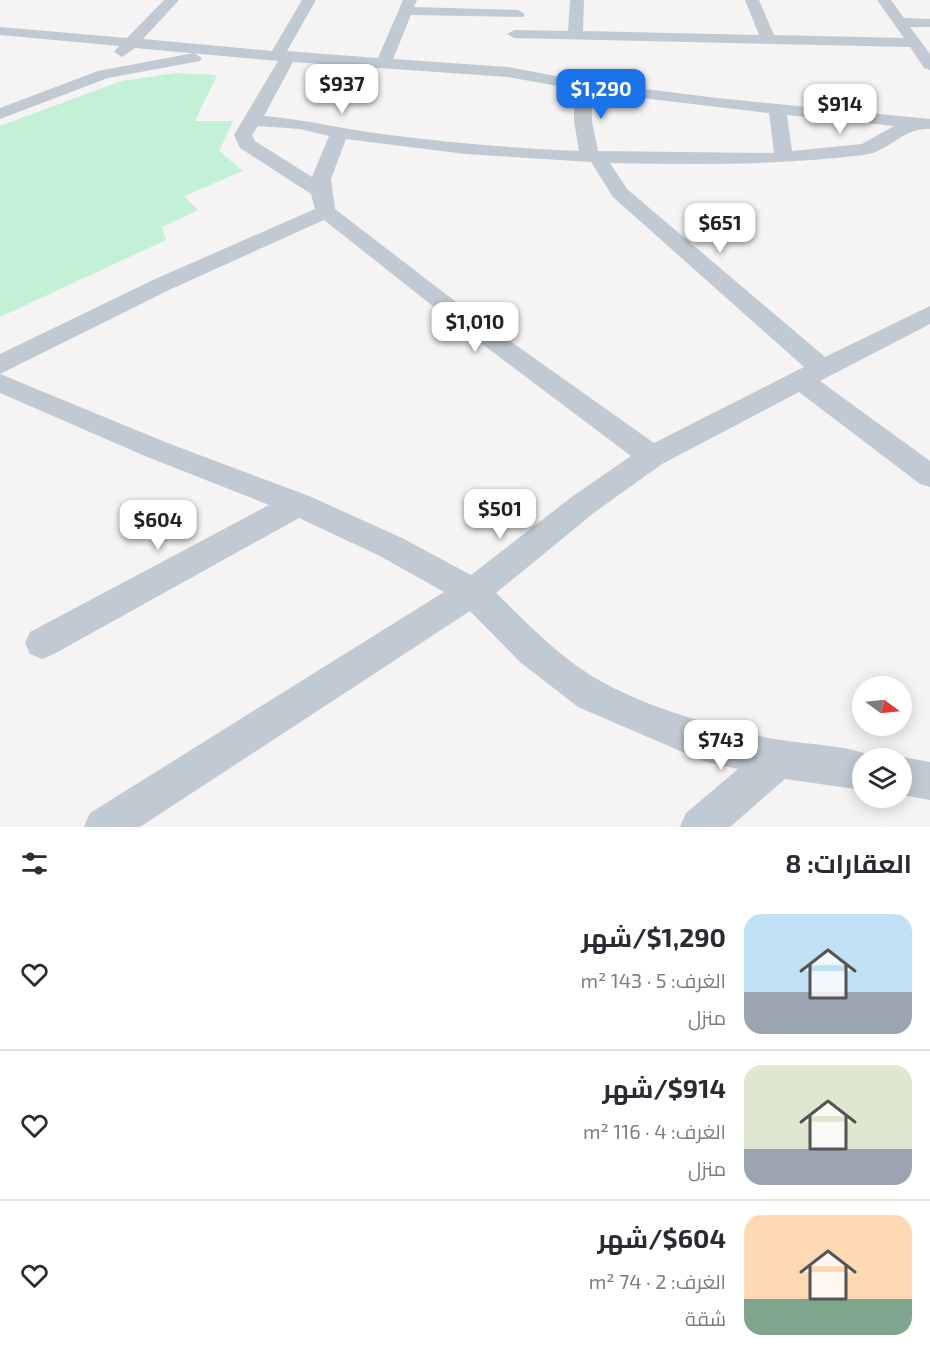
<!DOCTYPE html>
<html lang="ar">
<head>
<meta charset="utf-8">
<style>
	:root { --surface:#fff; --page:#f2f2f3; --text:#2b2b33; --muted:#7c7c81; --line:#e1e1e2; --accent:#1a73e8 }
	body { margin:0; font-family:"Exo 2",Cairo,sans-serif; background:var(--page); color:var(--text); direction:rtl; height:100vh; display:flex; flex-direction:column; font-size:22px; white-space:nowrap }
	* { box-sizing:border-box; margin:0 }
	p { font-size:20px; color:var(--muted) }
	.icon { flex:none; width:33px; height:33px; fill:none; stroke:currentColor; stroke-width:2; stroke-linecap:round; stroke-linejoin:round }
	.map { position:relative; height:827px; overflow:hidden; direction:ltr }
	.details { display:flex; flex-direction:column; background:var(--surface); flex:1 }
	.details>* { flex:none }
	.needle { width:39px; rotate:105deg }
	.controls { position:absolute; left:852px; top:676px; display:grid; gap:12px }
	.controls a { display:grid; place-items:center; width:60px; height:60px; border-radius:50%; background:var(--surface); box-shadow:0 3px 15px #0003; font-size:30px }
	.price { position:absolute; translate:-50% -51px; padding:0 14px; border-radius:12px; background:#fff; color:#222; font-size:20px; line-height:39px; filter:drop-shadow(0 2px 3px #0008) }
	.price::after { content:''; position:absolute; left:50%; top:36px; width:18px; height:14px; margin-left:-9px; background:inherit; clip-path:polygon(0 0,100% 0,50% 100%) }
	.price.selected { background:var(--accent); color:#fff }
	ul { padding:0; list-style:none }
	li { display:flex; align-items:center; gap:18px; height:150px; padding:0 18px }
	li+li { border-top:2px solid var(--line) }
	li span { display:grid; place-items:center; flex:none; width:168px; height:120px; border-radius:18px; color:#555 }
	li>.icon { margin-inline-start:auto }
	span .icon { width:72px; height:72px; fill:#fffc; stroke-width:1 }
	li b { font-size:26px }
	h2 { display:flex; justify-content:space-between; align-items:center; height:72px; padding:0 18px; font-size:26px }
	.map>svg:first-child { display:block }
	.green { fill:#c3f1d5 }
	.lines { fill:none; stroke-linecap:round; stroke-linejoin:round }
	.minor { fill:#c1cad2; fill-rule:evenodd }
</style>
</head>
<body>
<div class="map">
<svg width="930" height="827" viewBox="0 0 930 827">
	<rect width="100%" height="100%" fill="#f5f3f3"/>
	<polygon class="green" points="176,73 217,75 195,121 233,121 219,151 243,171 184,196 198,210 162,227 166,240 0,317 0,126 121,81"/>
	<g class="lines">
		<g class="minor">
			<path d="M 164,0 L 179,0 L 143,39 L 272,51 L 302,0 L 316,0 L 287,51 L 378,58 L 403,0 L 417,0 L 414,7 L 518,10 L 525,14 L 523,17 L 411,15 L 393,59 L 508,67 L 582,81 L 717,98 L 930,119 L 930,129 C 902,127 890,152 863,155 C 779,165 696,165 610,163 L 627,189 L 825,357 L 930,306 L 930,324 L 820,381 L 930,461 L 930,487 L 920,484 L 799,392 L 662,464 L 595,512 L 496,593 C 529,625 563,661 604,683 C 652,709 711,725 764,737 C 800,745 841,743 876,757 L 862,759 L 862,790 L 785,779 L 730,827 L 680,827 L 686,813 L 738,769 L 706,762 L 578,707 L 520,662 L 470,611 L 140,827 L 84,827 L 90,813 L 444,592 L 380,556 L 299,518 L 54,654 L 42,659 L 30,654 L 25,643 L 30,632 L 269,505 L 145,456 L 0,393 L 0,374 L 165,442 L 309,496 L 402,538 L 471,575 L 573,496 L 631,456 L 453,322 L 324,220 L 169,290 L 0,374 L 0,354 L 153,280 L 315,209 L 311,194 L 240,148 L 234,135 L 278,61 L 135,48 L 122,57 L 114,52 L 119,46 L 0,35 L 0,27 L 127,38 ZM 293,62 L 508,77 L 574,89 L 574,121 L 579,151 C 513,148 448,143 382,134 C 342,129 304,119 264,116 ZM 591,92 L 769,113 L 774,153 L 598,151 L 592,121 ZM 787,115 L 894,126 L 862,144 L 792,151 ZM 258,126 L 300,129 L 329,136 L 312,177 L 255,141 L 252,135 ZM 346,139 L 465,154 L 591,162 L 613,197 L 804,367 L 654,443 L 469,312 L 335,209 L 331,179 Z"/>
			<polygon points="570,0 584,0 583,31 759,35 745,0 759,0 774,35 904,38 877,0 891,0 904,18 930,19 930,27 910,27 930,54 930,70 924,68 910,47 514,38 507,34 514,30 568,31"/>
			<polygon points="194,53 202,58 200,61 108,78 0,119 0,108 98,71"/>
			<polygon points="902,757 930,762 930,800 902,795 902,759 896,759"/>
		</g>
	</g>
</svg>
<div class="controls">
<a><svg class="needle" viewBox="-14 -14 28 28"><path d="M0-13l5 13h-10z" fill="#e53935"/><path d="M0 13l5-13h-10z" fill="#7c7c81"/></svg></a>
<a><svg class="icon" aria-label="layers" viewBox="0 0 24 24"><path d="M12 4l9 5-9 5-9-5zM3 14l9 5 9-5"/></svg></a>
</div>
<b class="price" style="left:342px;top:115px">$937</b>
<b class="price selected" style="left:601px;top:120px">$1,290</b>
<b class="price" style="left:840px;top:135px">$914</b>
<b class="price" style="left:720px;top:254px">$651</b>
<b class="price" style="left:475px;top:353px">$1,010</b>
<b class="price" style="left:500px;top:540px">$501</b>
<b class="price" style="left:158px;top:551px">$604</b>
<b class="price" style="left:721px;top:771px">$743</b>
</div>
<section class="details">
<h2>العقارات: 8<svg class="icon" aria-label="filters" viewBox="0 0 24 24"><path d="M4 7h16M4 17h16"/><circle cx="9" cy="7" r="2"/><circle cx="15" cy="17" r="2"/></svg></h2>
<ul>
<li><span style="background:linear-gradient(#bfe0f5 65%,#9aa5b1 0)"><svg class="icon" aria-label="home" viewBox="0 0 24 24"><path d="M3 11l9-7 9 7M6 9v11h12V9"/></svg></span><div><b>$1,290/شهر</b><p>الغرف: 5 · 143 m²</p><p>منزل</p></div><svg class="icon" aria-label="heart" viewBox="0 0 24 24"><path d="M12 20l-8-8c-3-5 5-10 8-4 3-6 11-1 8 4z"/></svg></li>
<li><span style="background:linear-gradient(#dfe7d0 70%,#9aa5b1 0)"><svg class="icon" aria-label="home" viewBox="0 0 24 24"><path d="M3 11l9-7 9 7M6 9v11h12V9"/></svg></span><div><b>$914/شهر</b><p>الغرف: 4 · 116 m²</p><p>منزل</p></div><svg class="icon" aria-label="heart" viewBox="0 0 24 24"><path d="M12 20l-8-8c-3-5 5-10 8-4 3-6 11-1 8 4z"/></svg></li>
<li><span style="background:linear-gradient(#ffd9b3 70%,#7fa58c 0)"><svg class="icon" aria-label="home" viewBox="0 0 24 24"><path d="M3 11l9-7 9 7M6 9v11h12V9"/></svg></span><div><b>$604/شهر</b><p>الغرف: 2 · 74 m²</p><p>شقة</p></div><svg class="icon" aria-label="heart" viewBox="0 0 24 24"><path d="M12 20l-8-8c-3-5 5-10 8-4 3-6 11-1 8 4z"/></svg></li>
</ul>
</section>
</body>
</html>
